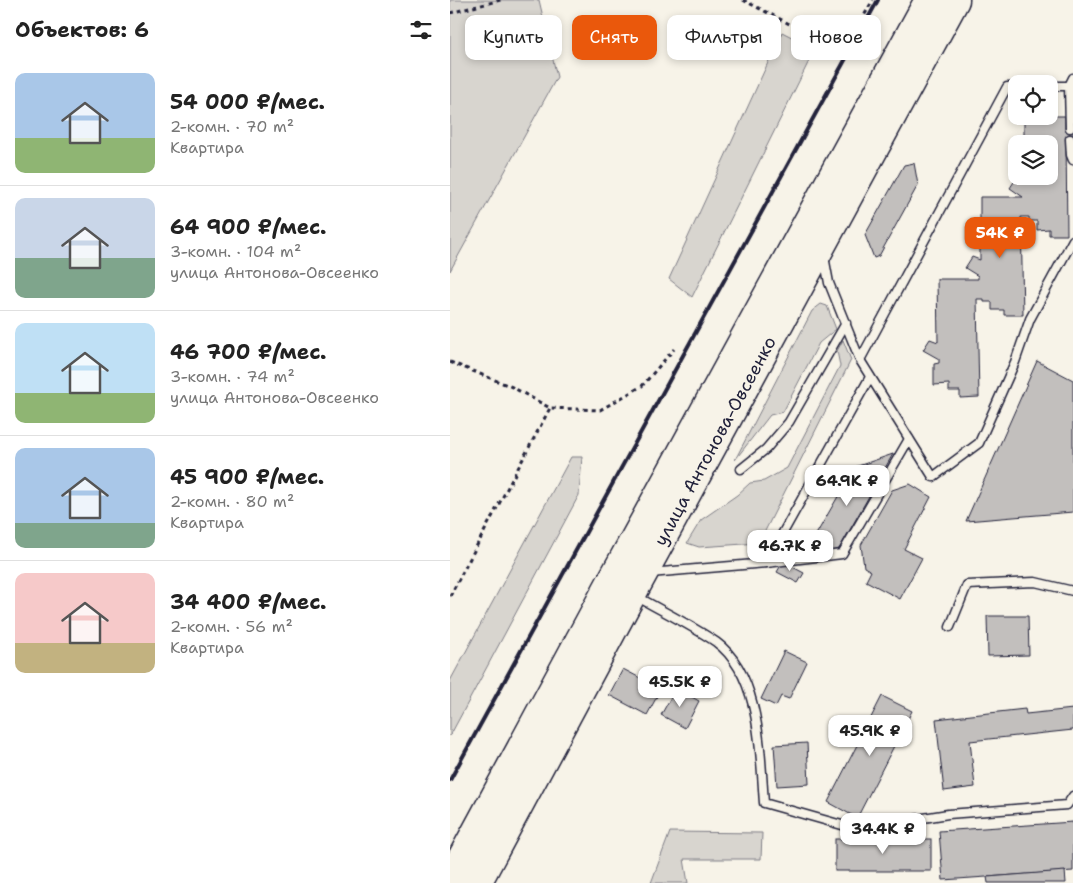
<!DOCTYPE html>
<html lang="ru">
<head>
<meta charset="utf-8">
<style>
	:root { --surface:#fff; --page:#f6f6f6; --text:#222; --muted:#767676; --line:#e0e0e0; --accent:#ea580c }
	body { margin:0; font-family:"Shantell Sans",sans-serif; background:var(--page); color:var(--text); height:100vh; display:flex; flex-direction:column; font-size:19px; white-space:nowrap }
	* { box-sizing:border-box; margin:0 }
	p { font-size:16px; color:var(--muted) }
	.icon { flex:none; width:28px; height:28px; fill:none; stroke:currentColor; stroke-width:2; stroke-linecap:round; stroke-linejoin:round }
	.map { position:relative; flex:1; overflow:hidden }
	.sheet { display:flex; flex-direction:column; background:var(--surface); width:450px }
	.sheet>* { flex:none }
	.guide { position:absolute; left:15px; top:15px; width:475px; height:45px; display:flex; gap:10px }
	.fabs { position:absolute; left:558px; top:75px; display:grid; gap:10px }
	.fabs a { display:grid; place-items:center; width:50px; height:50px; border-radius:10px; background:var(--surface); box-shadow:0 2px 8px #0003; font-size:25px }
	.price { position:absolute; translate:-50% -42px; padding:0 11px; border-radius:10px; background:#fff; color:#222; font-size:16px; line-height:32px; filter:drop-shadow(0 1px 2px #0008) }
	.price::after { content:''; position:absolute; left:50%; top:30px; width:15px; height:11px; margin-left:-8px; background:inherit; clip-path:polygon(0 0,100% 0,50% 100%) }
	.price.current { background:var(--accent); color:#fff }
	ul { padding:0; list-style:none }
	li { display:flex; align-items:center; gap:15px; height:125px; padding:0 15px }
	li+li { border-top:1px solid var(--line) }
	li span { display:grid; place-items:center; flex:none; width:140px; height:100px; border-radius:10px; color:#555 }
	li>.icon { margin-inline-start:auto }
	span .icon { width:60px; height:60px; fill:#fffc; stroke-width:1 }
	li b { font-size:21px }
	h2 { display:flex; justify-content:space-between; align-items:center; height:60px; padding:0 15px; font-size:21px }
	.chip { padding:0 18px; border-radius:10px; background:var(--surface); box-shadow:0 2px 8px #0003; font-size:18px; line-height:45px }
	.chip.current { background:var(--accent); color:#fff }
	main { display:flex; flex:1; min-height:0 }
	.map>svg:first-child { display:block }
	.green { fill:#d8d5cf; stroke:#7d7c85 }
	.building { fill:#c2bfbd; stroke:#22223b }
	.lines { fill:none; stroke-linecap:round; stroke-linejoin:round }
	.lane-casing { stroke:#22223b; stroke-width:11 }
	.highway-casing { stroke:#22223b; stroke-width:31 }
	.path { stroke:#22223b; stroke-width:3; stroke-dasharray:4 4; stroke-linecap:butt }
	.lane { stroke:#f7f3e8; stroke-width:8 }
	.highway { stroke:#f7f3e8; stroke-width:28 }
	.rail { stroke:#22223b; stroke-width:4 }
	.labels { text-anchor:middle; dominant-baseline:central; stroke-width:4.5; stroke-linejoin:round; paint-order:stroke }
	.street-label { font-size:18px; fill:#22223b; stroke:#f7f3e8 }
</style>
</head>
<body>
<main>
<section class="sheet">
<h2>Объектов: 6<svg class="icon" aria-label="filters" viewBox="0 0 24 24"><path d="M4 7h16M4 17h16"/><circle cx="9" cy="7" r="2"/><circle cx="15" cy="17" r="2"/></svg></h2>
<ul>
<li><span style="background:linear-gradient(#a9c7e8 65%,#8fb573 0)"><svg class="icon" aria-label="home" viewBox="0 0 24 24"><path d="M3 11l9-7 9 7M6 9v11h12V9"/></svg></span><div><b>54 000 ₽/мес.</b><p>2-комн. · 70 m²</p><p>Квартира</p></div></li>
<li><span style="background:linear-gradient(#c9d6e8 60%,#7fa58c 0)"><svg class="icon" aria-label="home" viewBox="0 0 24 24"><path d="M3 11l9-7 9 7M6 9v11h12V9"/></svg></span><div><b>64 900 ₽/мес.</b><p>3-комн. · 104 m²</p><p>улица Антонова-Овсеенко</p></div></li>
<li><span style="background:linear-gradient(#bfe0f5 70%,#8fb573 0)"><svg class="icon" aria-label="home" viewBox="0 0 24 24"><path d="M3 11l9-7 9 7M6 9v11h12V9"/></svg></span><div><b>46 700 ₽/мес.</b><p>3-комн. · 74 m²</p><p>улица Антонова-Овсеенко</p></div></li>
<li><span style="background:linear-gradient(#a9c7e8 75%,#7fa58c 0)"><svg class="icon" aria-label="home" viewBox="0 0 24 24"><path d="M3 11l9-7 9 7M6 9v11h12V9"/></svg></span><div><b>45 900 ₽/мес.</b><p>2-комн. · 80 m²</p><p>Квартира</p></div></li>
<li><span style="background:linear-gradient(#f6c9c9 70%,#c2b280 0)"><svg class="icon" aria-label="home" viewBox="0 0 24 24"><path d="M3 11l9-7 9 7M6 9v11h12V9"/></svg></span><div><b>34 400 ₽/мес.</b><p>2-комн. · 56 m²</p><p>Квартира</p></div></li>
</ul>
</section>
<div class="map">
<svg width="623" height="883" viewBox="0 0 623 883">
	<rect width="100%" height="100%" fill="#f7f3e8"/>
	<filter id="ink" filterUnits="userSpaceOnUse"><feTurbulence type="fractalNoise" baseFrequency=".02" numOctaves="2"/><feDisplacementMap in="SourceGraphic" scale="10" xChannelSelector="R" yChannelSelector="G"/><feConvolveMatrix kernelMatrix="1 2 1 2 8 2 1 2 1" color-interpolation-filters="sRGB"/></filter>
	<g filter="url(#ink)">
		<g class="green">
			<polygon points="0,0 89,0 107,77 0,271"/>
			<polygon points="332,32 365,49 242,297 219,279"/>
			<polygon points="371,304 377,306 386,329 369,343 333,412 320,415 285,460 362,311"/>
			<polygon points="393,340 401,360 309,543 249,547 237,543 251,520 287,495 300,483 314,481 337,468 390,366 387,351"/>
			<polygon points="121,457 132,457 129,495 0,736 0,681"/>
			<polygon points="220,832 312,833 311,859 234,859 238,883 201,883"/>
		</g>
		<g class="building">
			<polygon points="574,116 615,116 615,128 623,128 623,139 616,139 617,235 599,235 599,229 587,230 587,221 579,221 579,217 571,217 573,315 554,315 554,310 542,310 542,302 534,302 534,299 527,299 529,397 510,398 510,391 499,391 499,384 484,385 484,364 489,363 489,359 473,350 480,339 488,342 487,279 528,279 528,276 515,268 522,257 530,260 530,197 573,197 560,188 567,177 575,179 575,176 599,176 599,144 574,144"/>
			<polygon points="464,163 468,185 429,256 424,258 415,235 454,165"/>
			<polygon points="587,361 623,380 623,512 516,521"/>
			<polygon points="443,454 389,549 352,559 405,467"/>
			<polygon points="460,484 481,497 454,549 472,558 450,599 416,581 421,571 414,567 411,545 442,490"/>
			<polygon points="333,562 354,573 348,583 327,572"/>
			<polygon points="537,616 578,616 579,655 538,656"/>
			<polygon points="334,651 357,662 339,699 331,696 326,706 311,699"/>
			<polygon points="173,669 211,689 197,715 159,695"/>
			<polygon points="226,688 249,701 235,728 211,715"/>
			<polygon points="432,696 462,711 407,818 378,802"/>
			<polygon points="575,709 576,714 623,709 623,730 520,741 525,787 494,791 486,719"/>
			<polygon points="357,743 359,784 327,786 324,745"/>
			<polygon points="623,822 623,871 493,880 489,831"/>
			<rect x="385" y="839" width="96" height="32"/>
			<polygon points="615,871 616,883 538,883 537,877"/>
		</g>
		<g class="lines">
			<defs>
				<g id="lane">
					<polyline points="599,86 623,86"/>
					<polyline points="620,128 619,86 623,78"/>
					<polyline points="620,139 621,155 623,160"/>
					<polyline points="374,256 379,283 410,360 483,477 529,443 565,362 580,319 623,240"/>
					<polyline points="410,360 557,87 566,87"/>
					<polyline points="291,469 316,449 339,422 396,323"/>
					<polyline points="316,563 392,554 459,439"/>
					<polyline points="200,573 316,563 420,377"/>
					<path d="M 186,596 C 212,611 241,625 266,642 C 311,675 310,753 314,803 L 406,829 L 498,814 L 617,805 L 623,796"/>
					<polyline points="500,627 517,585 585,582 623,591"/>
				</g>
				<g id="highway">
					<polyline points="0,880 161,582 479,0"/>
					<path id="s1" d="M 27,883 L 182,594 L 505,0"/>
				</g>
			</defs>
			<use href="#lane" class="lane-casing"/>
			<use href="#highway" class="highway-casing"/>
			<g class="path">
				<polyline points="293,0 384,47 396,47 423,0"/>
				<polyline points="0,13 51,0"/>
				<polyline points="0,362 62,387 100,408 150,410 192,386 224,349"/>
				<polyline points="0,596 100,408"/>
			</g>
			<use href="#lane" class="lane"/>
			<use href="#highway" class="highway"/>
			<polyline class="rail" points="0,780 428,0"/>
		</g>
	</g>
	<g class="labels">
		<g class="street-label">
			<text stroke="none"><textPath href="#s1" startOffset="502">улица Антонова-Овсеенко</textPath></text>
		</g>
	</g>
</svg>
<div class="fabs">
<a><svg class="icon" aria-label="locate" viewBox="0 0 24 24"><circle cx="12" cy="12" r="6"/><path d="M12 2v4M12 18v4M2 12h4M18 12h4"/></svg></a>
<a><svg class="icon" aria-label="layers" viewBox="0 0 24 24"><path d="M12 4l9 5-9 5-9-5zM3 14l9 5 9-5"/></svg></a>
</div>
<b class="price current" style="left:550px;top:259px">54K ₽</b>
<b class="price" style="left:397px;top:507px">64.9K ₽</b>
<b class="price" style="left:340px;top:572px">46.7K ₽</b>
<b class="price" style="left:230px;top:708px">45.5K ₽</b>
<b class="price" style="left:420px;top:757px">45.9K ₽</b>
<b class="price" style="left:433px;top:855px">34.4K ₽</b>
<div class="guide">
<a class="chip">Купить</a>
<a class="chip current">Снять</a>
<a class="chip">Фильтры</a>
<a class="chip">Новое</a>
</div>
</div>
</main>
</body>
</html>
